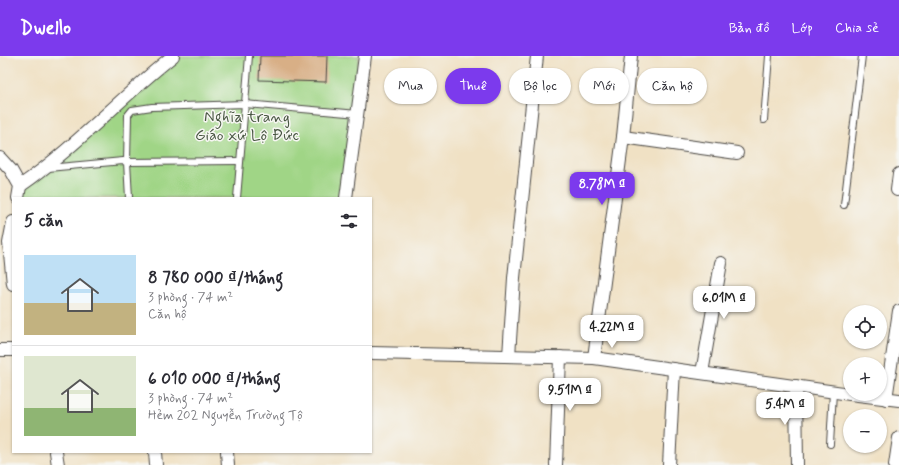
<!DOCTYPE html>
<html lang="vi">
<head>
<meta charset="utf-8">
<style>
	:root { --surface:#fff; --page:#f2f2f3; --text:#2b2b33; --muted:#7c7c81; --line:#e1e1e2; --accent:#7c3aed }
	body { margin:0; font-family:Mynerve,sans-serif; background:var(--page); color:var(--text); height:100vh; display:flex; flex-direction:column; font-size:15px; white-space:nowrap }
	* { box-sizing:border-box; margin:0 }
	p { font-size:13px; color:var(--muted) }
	.icon { flex:none; width:22px; height:22px; fill:none; stroke:currentColor; stroke-width:2; stroke-linecap:round; stroke-linejoin:round }
	.map { position:relative; flex:1; overflow:hidden }
	.details { position:absolute; left:12px; top:141px; width:360px; height:256px; display:flex; flex-direction:column; background:var(--surface); border-radius:0px; box-shadow:0 1px 3px #0004 }
	.details>* { flex:none }
	.banner { position:absolute; left:384px; top:12px; width:380px; height:36px; display:flex; gap:8px }
	.controls { position:absolute; left:843px; top:249px; display:grid; gap:8px }
	.controls a { display:grid; place-items:center; width:44px; height:44px; border-radius:50%; background:var(--surface); box-shadow:0 1px 3px #0004; font-size:20px }
	.price { position:absolute; translate:-50% -34px; padding:0 9px; border-radius:8px; background:#fff; color:#222; font-size:13px; line-height:26px; filter:drop-shadow(0 1px 2px #0008) }
	.price::after { content:''; position:absolute; left:50%; top:24px; width:12px; height:9px; margin-left:-6px; background:inherit; clip-path:polygon(0 0,100% 0,50% 100%) }
	.price.active { background:var(--accent); color:#fff }
	ul { padding:0; list-style:none }
	li { display:flex; align-items:center; gap:12px; height:100px; padding:0 12px }
	li+li { border-top:1px solid var(--line) }
	li span { display:grid; place-items:center; flex:none; width:112px; height:80px; border-radius:0px; color:#555 }
	li>.icon { margin-inline-start:auto }
	span .icon { width:48px; height:48px; fill:#fffc; stroke-width:1 }
	li b { font-size:17px }
	h2 { display:flex; justify-content:space-between; align-items:center; height:48px; padding:0 12px; font-size:17px }
	.tag { padding:0 14px; border-radius:18px; background:var(--surface); box-shadow:0 1px 3px #0004; font-size:14px; line-height:36px }
	.tag.active { background:var(--accent); color:#fff }
	header { display:flex; align-items:center; gap:24px; box-sizing:border-box; height:56px; padding:0 20px; background:var(--accent); color:#fff }
	header strong { font-size:19px }
	nav { display:flex; gap:22px; margin-inline-start:auto; font-size:14px }
	.map>svg:first-child { display:block }
	.green { fill:#a0d586; stroke:#668058 }
	.building { fill:#d8af86 }
	.lines { fill:none; stroke-linecap:round; stroke-linejoin:round }
	.service-casing { stroke:#494642; stroke-width:8 }
	.minor-casing { stroke:#494642; stroke-width:14 }
	.service { stroke:#fff; stroke-width:6 }
	.minor { stroke:#fff; stroke-width:12 }
	.labels { text-anchor:middle; dominant-baseline:central; stroke-width:3; stroke-linejoin:round; paint-order:stroke }
	.park-label { font-size:16px; fill:#485642; stroke:#f6f6f2 }
</style>
</head>
<body>
<header>
<strong>Dwello</strong>
<nav><a>Bản đồ</a><a>Lớp</a><a>Chia sẻ</a></nav>
</header>
<div class="map">
<svg width="899" height="409" viewBox="0 0 899 409">
	<rect width="100%" height="100%" fill="#f6f6f2"/>
	<filter id="ink" filterUnits="userSpaceOnUse"><feTurbulence type="fractalNoise" baseFrequency=".025" numOctaves="2"/><feDisplacementMap in="SourceGraphic" scale="8" xChannelSelector="R" yChannelSelector="G"/><feConvolveMatrix kernelMatrix="1 2 1 2 8 2 1 2 1" color-interpolation-filters="sRGB"/></filter>
	<filter id="wash" filterUnits="userSpaceOnUse"><feTurbulence type="fractalNoise" baseFrequency=".012" numOctaves="4" result="noise"/><feDisplacementMap in="SourceGraphic" scale="16" xChannelSelector="R" yChannelSelector="G"/><feGaussianBlur stdDeviation="0.9" result="paint"/><feColorMatrix in="noise" values="0 0 0 0 0 0 0 0 0 0 0 0 0 0 0 0 0 1.4 0 .05"/><feComposite in="paint" operator="in"/></filter>
	<g filter="url(#wash)">
		<rect width="100%" height="100%" fill="#f0e1c4"/>
		<polygon class="green" points="181,0 359,0 341,142 23,142 25,132 152,23"/>
		<g id="blocks">
			<polygon class="building" points="260,0 327,0 326,26 259,24"/>
		</g>
	</g>
	<g filter="url(#ink)">
		<use href="#blocks" fill-opacity="0" stroke="#494642" stroke-width="1"/>
		<g class="lines">
			<defs>
				<g id="service">
					<polyline points="764,64 769,0"/>
					<polyline points="240,105 127,106 128,59 132,54 152,51 245,48 358,58"/>
					<polyline points="48,112 123,105 127,106 129,142"/>
					<polyline points="237,142 249,0"/>
					<polyline points="844,149 862,0"/>
					<polyline points="830,388 833,336"/>
				</g>
				<g id="minor">
					<polyline points="623,81 737,97"/>
					<polyline points="0,102 11,114 20,130 18,142"/>
					<path d="M 20,130 C 75,92 121,41 173,0"/>
					<polyline points="897,134 899,118"/>
					<polyline points="346,142 365,0"/>
					<polyline points="13,166 9,187 13,228"/>
					<polyline points="0,294 13,294"/>
					<polyline points="371,297 594,302 850,338"/>
					<polyline points="509,300 514,222 537,0"/>
					<polyline points="594,302 623,81 631,0"/>
					<polyline points="702,317 721,207"/>
					<polyline points="796,330 797,409"/>
					<polyline points="850,338 899,344"/>
					<polyline points="886,343 899,255"/>
					<polyline points="56,396 58,409"/>
					<polyline points="155,396 156,409"/>
					<polyline points="227,396 228,409"/>
					<polyline points="556,409 560,301"/>
					<polyline points="669,409 674,313"/>
					<polyline points="895,409 899,382"/>
				</g>
			</defs>
			<use href="#service" class="service-casing"/>
			<use href="#minor" class="minor-casing"/>
			<use href="#service" class="service"/>
			<use href="#minor" class="minor"/>
		</g>
	</g>
	<g class="labels">
		<g class="park-label">
			<text x="247" y="61">Nghĩa trang<tspan x="247" dy="18">Giáo xứ Lộ Đức</tspan></text>
		</g>
	</g>
</svg>
<div class="controls">
<a><svg class="icon" aria-label="locate" viewBox="0 0 24 24"><circle cx="12" cy="12" r="6"/><path d="M12 2v4M12 18v4M2 12h4M18 12h4"/></svg></a>
<a>+</a>
<a>−</a>
</div>
<b class="price active" style="left:602px;top:150px">8.78M ₫</b>
<b class="price" style="left:724px;top:264px">6.01M ₫</b>
<b class="price" style="left:612px;top:293px">4.22M ₫</b>
<b class="price" style="left:570px;top:356px">9.51M ₫</b>
<b class="price" style="left:785px;top:370px">5.4M ₫</b>
<div class="banner">
<a class="tag">Mua</a>
<a class="tag active">Thuê</a>
<a class="tag">Bộ lọc</a>
<a class="tag">Mới</a>
<a class="tag">Căn hộ</a>
</div>
<section class="details">
<h2>5 căn<svg class="icon" aria-label="filters" viewBox="0 0 24 24"><path d="M4 7h16M4 17h16"/><circle cx="9" cy="7" r="2"/><circle cx="15" cy="17" r="2"/></svg></h2>
<ul>
<li><span style="background:linear-gradient(#bfe0f5 60%,#c2b280 0)"><svg class="icon" aria-label="home" viewBox="0 0 24 24"><path d="M3 11l9-7 9 7M6 9v11h12V9"/></svg></span><div><b>8 780 000 ₫/tháng</b><p>3 phòng · 74 m²</p><p>Căn hộ</p></div></li>
<li><span style="background:linear-gradient(#dfe7d0 65%,#8fb573 0)"><svg class="icon" aria-label="home" viewBox="0 0 24 24"><path d="M3 11l9-7 9 7M6 9v11h12V9"/></svg></span><div><b>6 010 000 ₫/tháng</b><p>3 phòng · 74 m²</p><p>Hẻm 202 Nguyễn Trường Tộ</p></div></li>
</ul>
</section>
</div>
</body>
</html>
